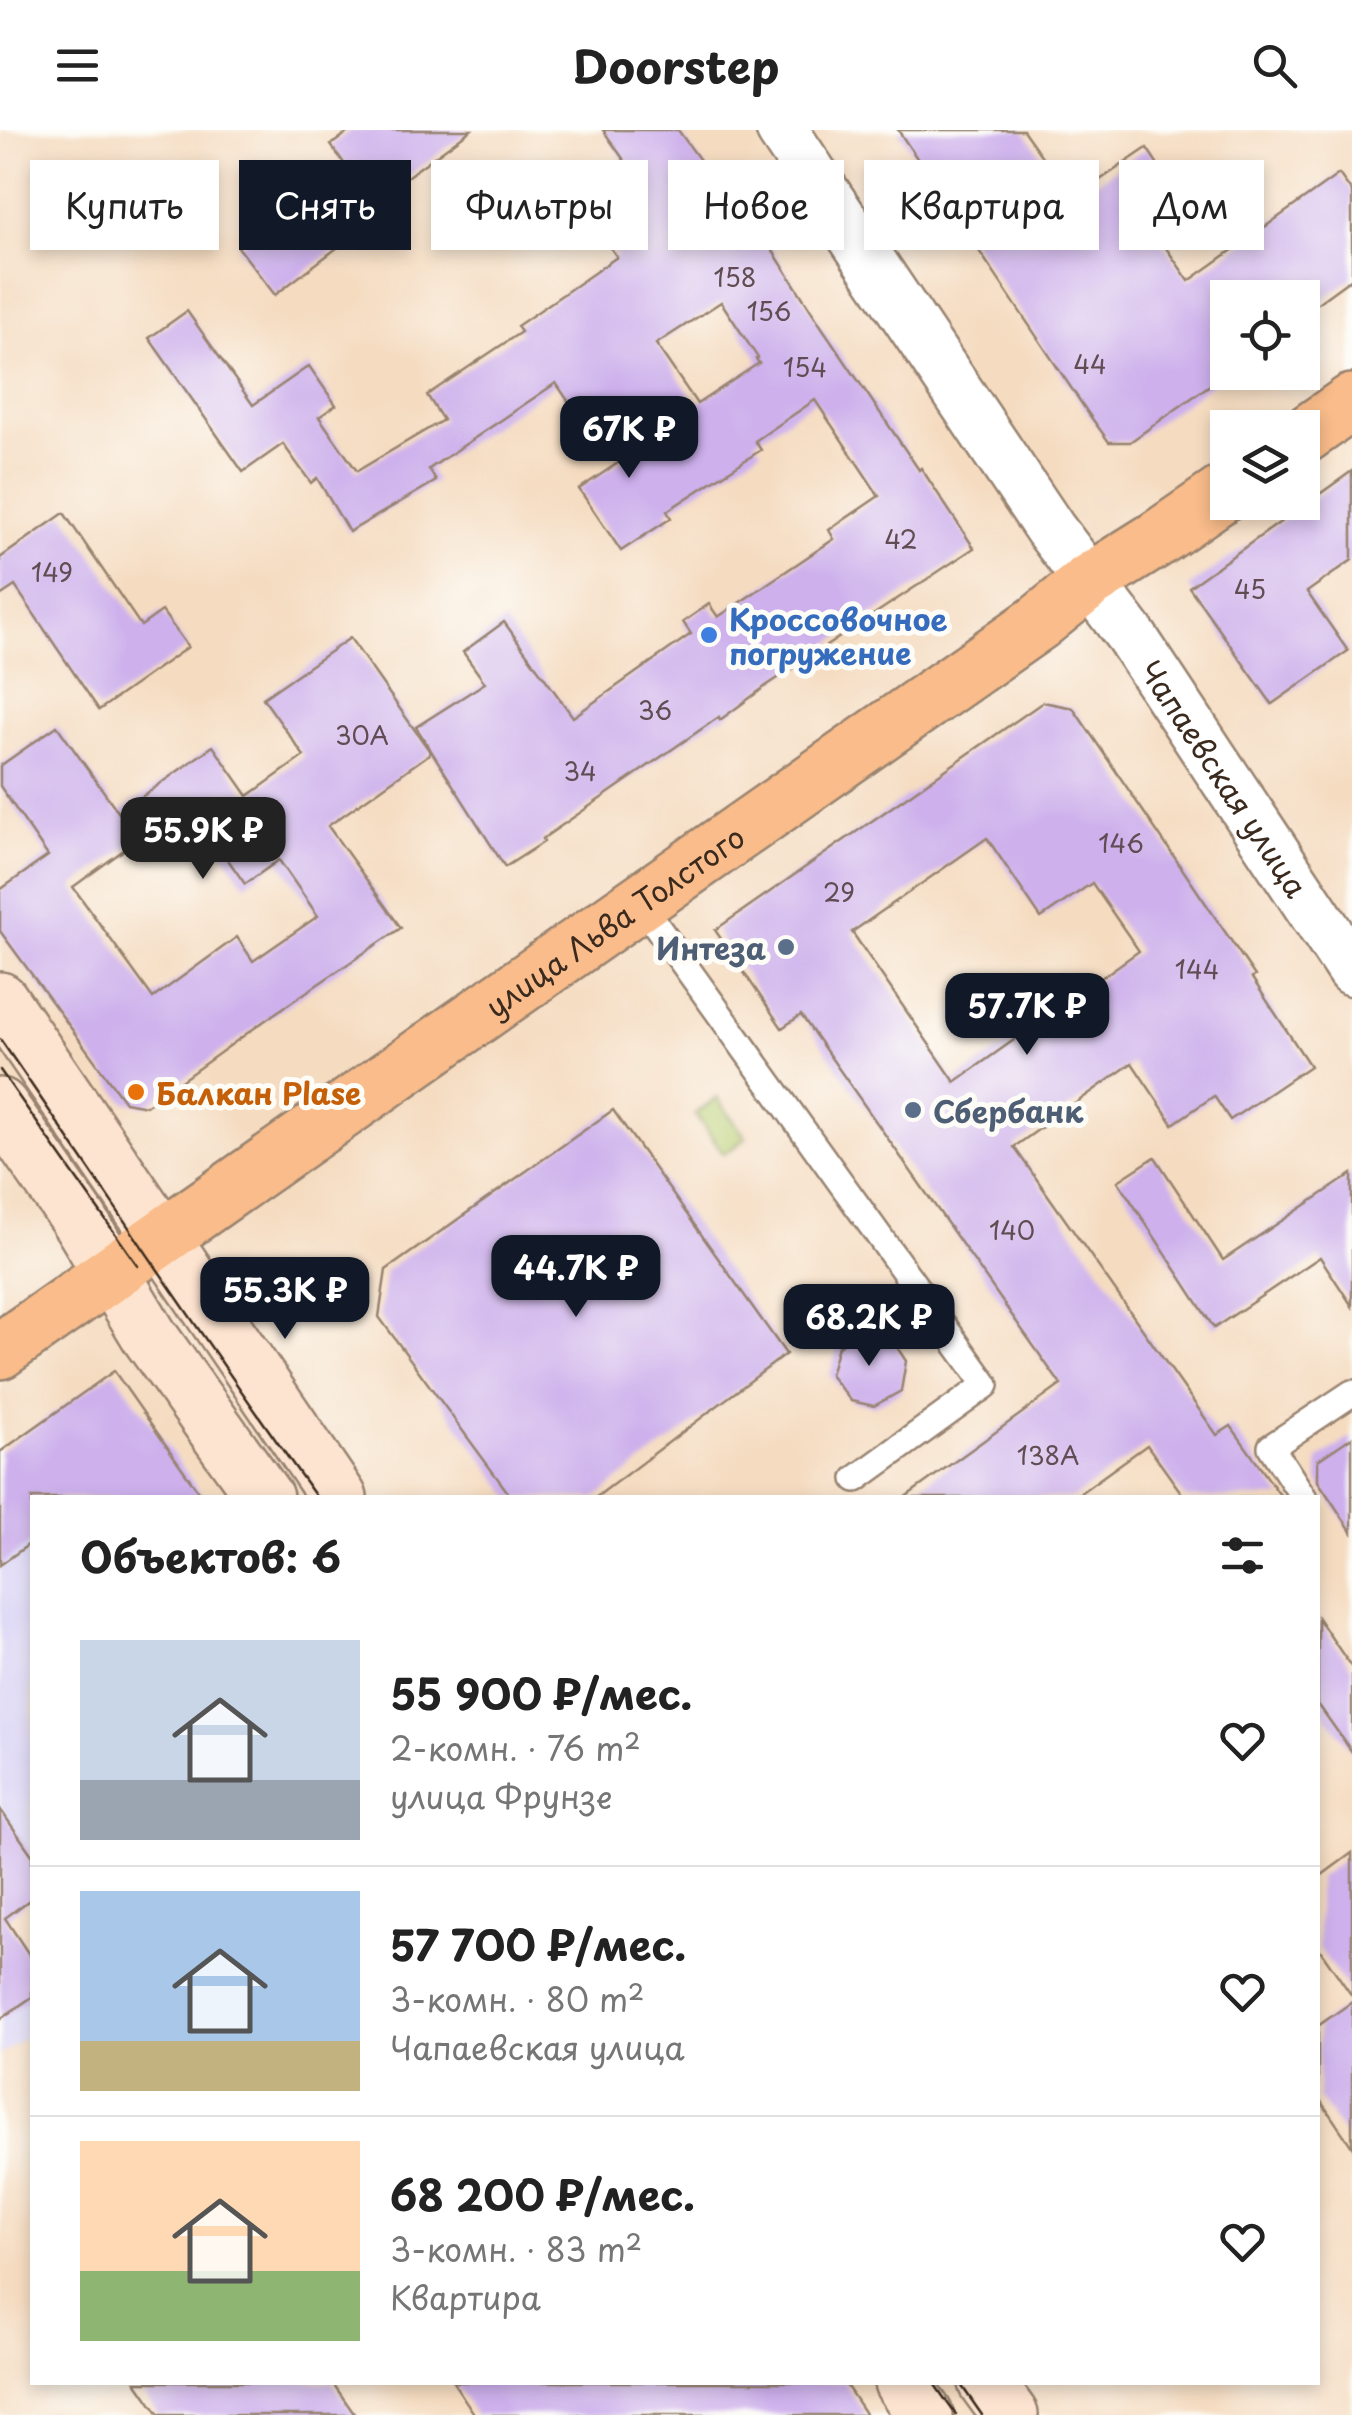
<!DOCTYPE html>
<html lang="ru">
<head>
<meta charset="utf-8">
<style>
	:root { --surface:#fff; --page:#f2f2f2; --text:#222; --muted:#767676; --line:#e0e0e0; --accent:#111827 }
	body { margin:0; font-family:"Playpen Sans",sans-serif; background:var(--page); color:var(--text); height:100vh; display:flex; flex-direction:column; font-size:38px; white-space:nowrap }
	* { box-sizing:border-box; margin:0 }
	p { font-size:32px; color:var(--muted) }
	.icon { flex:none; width:55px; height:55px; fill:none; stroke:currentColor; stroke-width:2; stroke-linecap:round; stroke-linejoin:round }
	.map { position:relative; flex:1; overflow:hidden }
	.panel { position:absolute; left:30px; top:1365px; width:1290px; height:890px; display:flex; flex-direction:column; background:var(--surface); border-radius:0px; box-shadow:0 5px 15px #0003 }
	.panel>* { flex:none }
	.top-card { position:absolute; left:30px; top:30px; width:1292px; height:90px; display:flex; gap:20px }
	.controls { position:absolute; left:1210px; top:150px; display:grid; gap:20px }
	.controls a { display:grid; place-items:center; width:110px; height:110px; border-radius:0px; background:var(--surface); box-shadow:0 5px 15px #0003; font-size:50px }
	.price { position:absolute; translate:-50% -85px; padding:0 22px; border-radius:20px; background:var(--accent); color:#fff; font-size:32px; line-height:65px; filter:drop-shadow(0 2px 5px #0008) }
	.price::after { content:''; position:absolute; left:50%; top:60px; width:30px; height:22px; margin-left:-15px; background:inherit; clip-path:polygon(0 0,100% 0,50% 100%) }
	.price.selected { background:#222; color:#fff }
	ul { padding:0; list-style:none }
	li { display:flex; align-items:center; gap:30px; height:250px; padding:0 50px }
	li+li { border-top:2px solid var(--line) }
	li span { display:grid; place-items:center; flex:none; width:280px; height:200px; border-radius:0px; color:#555 }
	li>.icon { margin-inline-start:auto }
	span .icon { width:120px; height:120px; fill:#fffc; stroke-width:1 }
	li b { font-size:42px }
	h2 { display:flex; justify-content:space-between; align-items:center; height:120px; padding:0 50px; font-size:42px }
	.chip { padding:0 35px; border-radius:0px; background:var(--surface); box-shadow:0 5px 15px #0003; font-size:35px; line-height:90px }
	.chip.selected { background:var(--accent); color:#fff }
	header { display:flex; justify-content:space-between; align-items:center; height:130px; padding:0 50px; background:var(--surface); font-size:45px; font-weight:700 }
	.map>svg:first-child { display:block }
	.built { fill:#dcd6f6 }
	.green { fill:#b8cd71; stroke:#7a7c48; stroke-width:2.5 }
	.building { fill:#cdb0ec; fill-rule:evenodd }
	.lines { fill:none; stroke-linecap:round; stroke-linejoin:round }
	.service-casing { stroke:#988370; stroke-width:30 }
	.minor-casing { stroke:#988370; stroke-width:55 }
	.secondary-casing { stroke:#988370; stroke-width:60 }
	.primary-casing { stroke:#988370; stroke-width:60 }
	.service { stroke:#fff; stroke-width:25 }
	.minor { stroke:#fff; stroke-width:50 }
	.secondary { stroke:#fde4d0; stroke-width:55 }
	.primary { stroke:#f9bc8a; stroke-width:55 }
	.tram { stroke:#3b2a1e; stroke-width:2.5 }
	.shop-dot { fill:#3f7fe0; stroke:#fdfcf7; stroke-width:4 }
	.service-dot { fill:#5c6f8a; stroke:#fdfcf7; stroke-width:4 }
	.food-dot { fill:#e8710a; stroke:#fdfcf7; stroke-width:4 }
	.labels { text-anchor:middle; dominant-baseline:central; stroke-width:10; stroke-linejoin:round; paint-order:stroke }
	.number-label { font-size:25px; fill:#604c52 }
	.shop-label { font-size:30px; font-weight:bold; fill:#366cbe; stroke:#fdfcf7; text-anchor:start }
	.street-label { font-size:30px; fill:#3b2a1e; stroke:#fdfcf7 }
	.service-label { font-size:30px; font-weight:bold; fill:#4e5e75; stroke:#fdfcf7; text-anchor:end }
	.food-label { font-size:30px; font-weight:bold; fill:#c56008; stroke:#fdfcf7; text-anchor:start }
</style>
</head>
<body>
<header><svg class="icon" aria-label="menu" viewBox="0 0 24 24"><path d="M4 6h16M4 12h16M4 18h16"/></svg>Doorstep<svg class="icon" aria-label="search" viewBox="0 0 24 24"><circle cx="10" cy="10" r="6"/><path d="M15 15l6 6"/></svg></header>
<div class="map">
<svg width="1352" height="2285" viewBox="0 0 1352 2285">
	<rect width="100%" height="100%" fill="#fdfcf7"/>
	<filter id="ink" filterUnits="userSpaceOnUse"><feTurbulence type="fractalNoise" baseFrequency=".01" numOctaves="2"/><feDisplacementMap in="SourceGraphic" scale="20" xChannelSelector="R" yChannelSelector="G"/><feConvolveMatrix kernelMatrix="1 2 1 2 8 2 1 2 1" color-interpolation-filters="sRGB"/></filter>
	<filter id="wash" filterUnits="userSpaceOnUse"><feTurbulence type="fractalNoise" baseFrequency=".0048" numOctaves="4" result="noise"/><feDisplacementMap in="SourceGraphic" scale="40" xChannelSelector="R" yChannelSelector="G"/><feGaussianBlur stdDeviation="2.25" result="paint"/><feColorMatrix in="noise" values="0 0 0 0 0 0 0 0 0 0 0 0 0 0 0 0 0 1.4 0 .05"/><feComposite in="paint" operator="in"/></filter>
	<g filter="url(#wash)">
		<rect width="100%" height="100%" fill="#f5dcc1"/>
		<polygon class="built" points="114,1241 204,1367 32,1368 32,1768 5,1789 32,1828 32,1902 0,1925 0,1322"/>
		<polygon class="green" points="717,968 746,1008 724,1024 695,984"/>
		<g id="blocks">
			<g class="building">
				<polygon points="351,0 471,0 345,92 354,105 275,165 238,117 346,36 331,15"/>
				<path d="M 603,0 L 678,0 L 761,114 L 766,110 L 821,196 L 919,340 L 921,338 L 974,418 L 766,556 L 720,590 L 719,587 L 542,709 L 544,712 L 505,737 L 416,597 L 485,553 L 463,522 L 504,492 L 573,587 L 691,504 L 683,492 L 709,474 L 718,487 L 834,409 L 829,400 L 879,366 L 815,270 L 755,311 L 761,320 L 667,381 L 671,388 L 621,421 L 579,359 L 627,327 L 589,271 L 575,281 L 556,253 L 429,339 L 436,351 L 349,402 L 317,348 L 311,353 L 283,314 L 243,342 L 149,208 L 187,181 L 253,275 L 309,236 L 336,275 L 319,287 L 357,341 L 443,290 L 427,265 L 521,202 L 517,196 L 617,127 L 582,78 L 633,43 ZM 721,172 L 758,228 L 756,229 L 759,233 L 697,274 L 656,214 Z"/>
				<polygon points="898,0 1023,0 1072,69 1147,18 1172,56 1139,79 1189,151 1339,44 1352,62 1352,148 1315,175 1310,168 1228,168 1228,242 1130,312 1109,312 1088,283"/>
				<polygon points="1352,341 1352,430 1307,462 1348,521 1272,574 1189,457"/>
				<polygon points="64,383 141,496 162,481 188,517 99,580 15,456 0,466 0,428"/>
				<path d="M 350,508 L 431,623 L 328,696 L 401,798 L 274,884 L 146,976 L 125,972 L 0,801 L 0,760 L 48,726 L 0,656 L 0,636 L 57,596 L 119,683 L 213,616 L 248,666 L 304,626 L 263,568 ZM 200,690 L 245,754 L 279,730 L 318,786 L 253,831 L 237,807 L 153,868 L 73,757 L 154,698 L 166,714 Z"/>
				<path d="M 1043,572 L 1073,578 L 1255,846 L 1252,848 L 1310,936 L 1230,990 L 1214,966 L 1173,994 L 1132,933 L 1014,1017 L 1217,1305 L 1231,1296 L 1282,1368 L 1185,1368 L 1147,1315 L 1073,1368 L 904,1368 L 1061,1255 L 801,885 L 782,898 L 715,800 ZM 987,708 L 1041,788 L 1092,753 L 1139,821 L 955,952 L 852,802 Z"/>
				<polygon points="613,980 786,1224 595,1368 512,1368 379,1187 386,1140"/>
				<polygon points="1155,1027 1223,1130 1352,1044 1352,1176 1320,1127 1214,1198 1118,1051"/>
				<polygon points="864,1202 891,1208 906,1231 901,1261 874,1276 851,1271 830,1245 838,1216"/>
				<polygon points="114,1241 203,1368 32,1368 32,1412 0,1435 0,1322"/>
				<polygon points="1352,1307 1352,1402 1318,1351 1318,1330"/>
				<polygon points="1318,1488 1352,1538 1352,1622 1318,1574"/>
				<polygon points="0,1679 32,1725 32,1768 5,1788 32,1829 32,1867 0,1889"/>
				<polygon points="1352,1723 1352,1866 1318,1817 1318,1748"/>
				<polygon points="1352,1872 1352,2017 1318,1967 1318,1896"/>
				<polygon points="136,2252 332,2252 355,2285 159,2285"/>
				<polygon points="453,2252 844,2252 866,2285 475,2285"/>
			</g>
		</g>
	</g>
	<g filter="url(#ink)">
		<use href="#blocks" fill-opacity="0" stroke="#988370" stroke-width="2.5"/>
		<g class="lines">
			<defs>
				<g id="service">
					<polyline points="640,773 986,1255 856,1349"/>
					<polyline points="1304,1368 1271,1317 1352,1263"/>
				</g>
				<g id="minor">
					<path id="s1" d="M 782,0 L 1050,399 L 1131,506 L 1352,840"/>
				</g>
				<g id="secondary">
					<polyline points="0,870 339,1368"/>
					<polyline points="0,976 81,1093 150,1207 265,1368"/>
					<polyline points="902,2252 925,2285"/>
					<polyline points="986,2252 1010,2285"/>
				</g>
				<g id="primary">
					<polyline points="1302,307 1352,272"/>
					<path id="s2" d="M 0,1221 L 1038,493 L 1090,451 L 1157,409 L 1228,360"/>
				</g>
			</defs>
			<use href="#service" class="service-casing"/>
			<use href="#minor" class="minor-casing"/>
			<use href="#secondary" class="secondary-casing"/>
			<use href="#primary" class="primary-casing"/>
			<use href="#service" class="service"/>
			<use href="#minor" class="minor"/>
			<use href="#secondary" class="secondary"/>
			<use href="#primary" class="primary"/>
			<g class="tram">
				<path d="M 0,909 C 106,1062 208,1217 317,1368"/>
				<polyline points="0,940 138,1136"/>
				<polyline points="933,2252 956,2285"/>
				<polyline points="959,2252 982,2285"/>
			</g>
		</g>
	</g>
	<circle class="shop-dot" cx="709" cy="505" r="10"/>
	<g class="service-dot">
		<circle cx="786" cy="817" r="10"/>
		<circle cx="913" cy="980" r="10"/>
	</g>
	<circle class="food-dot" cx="136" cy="962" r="10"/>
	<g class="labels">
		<g class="number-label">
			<text x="735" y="147">158</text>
			<text x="769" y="181">156</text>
			<text x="1090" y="234">44</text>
			<text x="805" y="237">154</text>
			<text x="901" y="409">42</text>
			<text x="52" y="442">149</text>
			<text x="1250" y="459">45</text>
			<text x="655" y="580">36</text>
			<text x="362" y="605">30А</text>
			<text x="580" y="641">34</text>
			<text x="1121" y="713">146</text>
			<text x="839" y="762">29</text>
			<text x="1197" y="839">144</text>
			<text x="1012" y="1100">140</text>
			<text x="1048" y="1325">138А</text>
		</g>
		<g class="shop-label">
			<text x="729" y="488">Кроссовочное<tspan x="729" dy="34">погружение</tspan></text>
		</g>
		<g class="street-label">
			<text stroke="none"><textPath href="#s1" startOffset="785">Чапаевская улица</textPath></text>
			<text stroke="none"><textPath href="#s2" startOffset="750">улица Льва Толстого</textPath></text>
		</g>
		<g class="service-label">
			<text x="766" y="817">Интеза</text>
			<text x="933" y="980" text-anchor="start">Сбербанк</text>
		</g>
		<g class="food-label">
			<text x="156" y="962">Балкан Plase</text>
		</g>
	</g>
</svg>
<div class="controls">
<a><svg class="icon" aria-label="locate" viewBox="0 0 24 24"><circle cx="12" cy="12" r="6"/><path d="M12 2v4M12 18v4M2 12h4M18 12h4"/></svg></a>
<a><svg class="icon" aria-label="layers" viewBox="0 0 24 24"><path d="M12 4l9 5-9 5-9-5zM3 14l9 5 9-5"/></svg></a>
</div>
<b class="price" style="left:629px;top:351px">67K ₽</b>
<b class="price selected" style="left:203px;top:752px">55.9K ₽</b>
<b class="price" style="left:1027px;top:928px">57.7K ₽</b>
<b class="price" style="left:576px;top:1190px">44.7K ₽</b>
<b class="price" style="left:285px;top:1212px">55.3K ₽</b>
<b class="price" style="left:869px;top:1239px">68.2K ₽</b>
<div class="top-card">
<a class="chip">Купить</a>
<a class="chip selected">Снять</a>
<a class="chip">Фильтры</a>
<a class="chip">Новое</a>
<a class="chip">Квартира</a>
<a class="chip">Дом</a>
</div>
<section class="panel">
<h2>Объектов: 6<svg class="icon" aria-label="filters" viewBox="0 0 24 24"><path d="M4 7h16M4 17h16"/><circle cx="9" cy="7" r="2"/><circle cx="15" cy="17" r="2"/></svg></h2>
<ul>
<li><span style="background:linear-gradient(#c9d6e8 70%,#9aa5b1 0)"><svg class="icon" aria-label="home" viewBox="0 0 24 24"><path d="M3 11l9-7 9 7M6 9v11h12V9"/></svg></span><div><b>55 900 ₽/мес.</b><p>2-комн. · 76 m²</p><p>улица Фрунзе</p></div><svg class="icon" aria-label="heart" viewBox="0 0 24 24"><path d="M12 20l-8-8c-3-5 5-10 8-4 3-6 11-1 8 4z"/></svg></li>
<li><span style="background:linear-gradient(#a9c7e8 75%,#c2b280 0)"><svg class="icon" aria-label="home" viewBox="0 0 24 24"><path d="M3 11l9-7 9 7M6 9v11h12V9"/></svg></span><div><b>57 700 ₽/мес.</b><p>3-комн. · 80 m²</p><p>Чапаевская улица</p></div><svg class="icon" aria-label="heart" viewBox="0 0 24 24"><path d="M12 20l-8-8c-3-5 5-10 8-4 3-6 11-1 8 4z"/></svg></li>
<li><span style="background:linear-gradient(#ffd9b3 65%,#8fb573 0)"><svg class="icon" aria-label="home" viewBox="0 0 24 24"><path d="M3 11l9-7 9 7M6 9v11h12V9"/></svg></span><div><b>68 200 ₽/мес.</b><p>3-комн. · 83 m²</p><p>Квартира</p></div><svg class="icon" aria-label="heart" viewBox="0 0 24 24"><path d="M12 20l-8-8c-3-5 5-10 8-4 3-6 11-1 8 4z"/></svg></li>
</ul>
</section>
</div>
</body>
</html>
